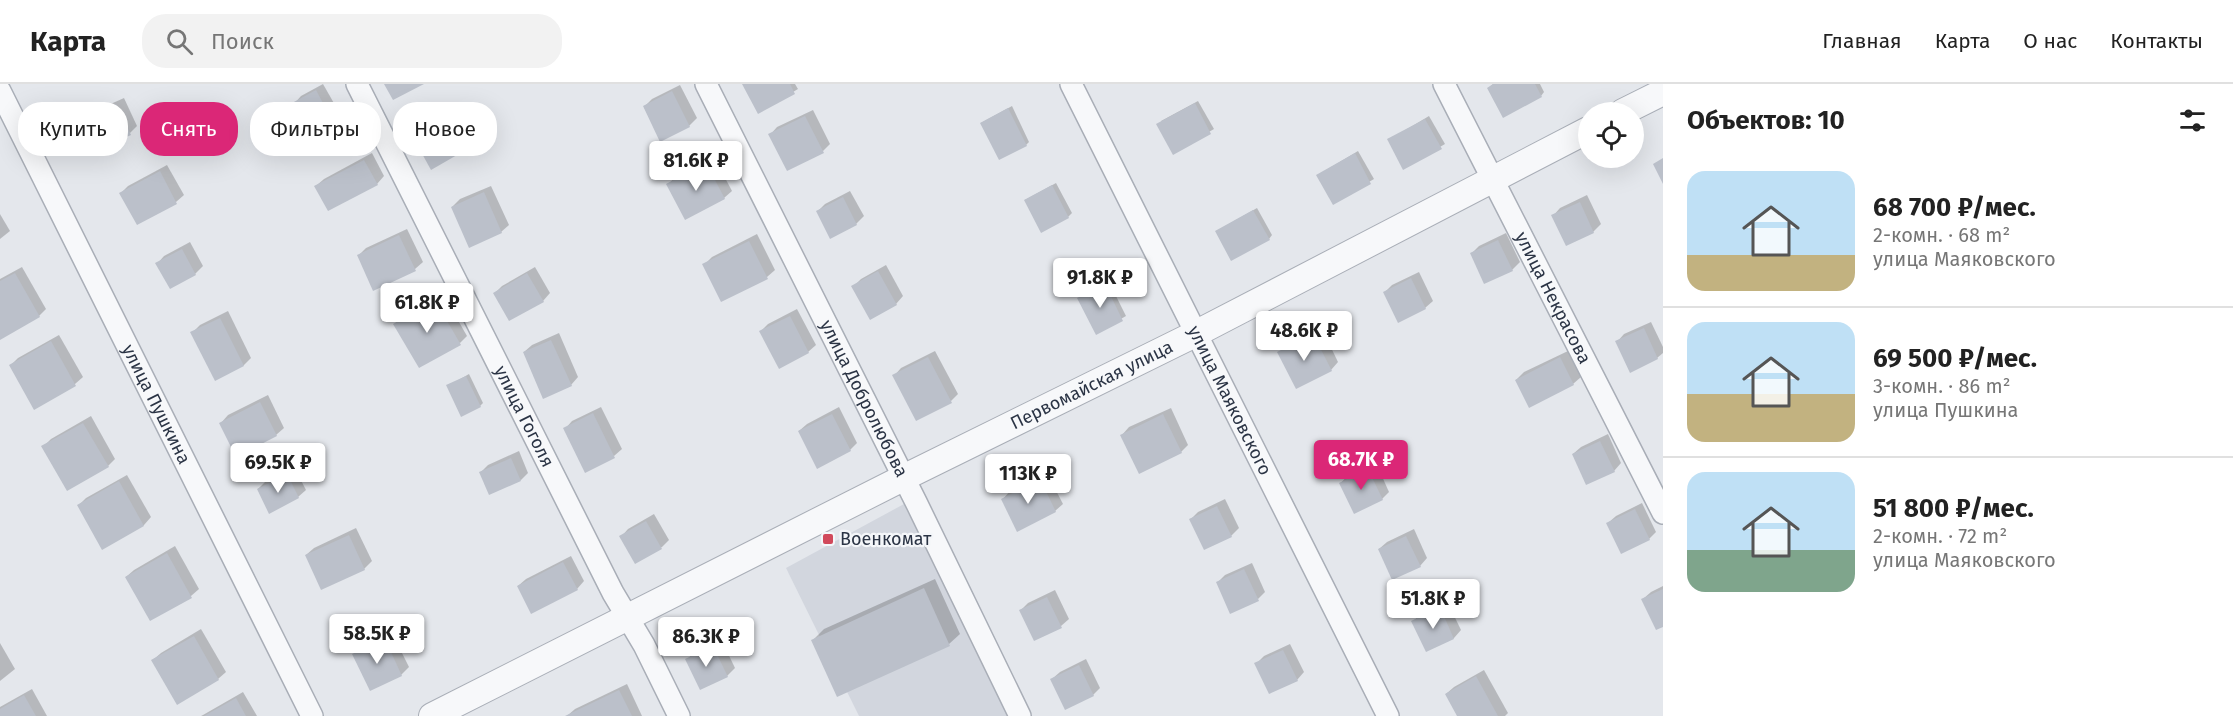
<!DOCTYPE html>
<html lang="ru">
<head>
<meta charset="utf-8">
<style>
	:root { --surface:#fff; --page:#f2f2f2; --text:#222; --muted:#767676; --line:#e0e0e0; --accent:#db2777 }
	body { margin:0; font-family:"Fira Sans",sans-serif; background:var(--page); color:var(--text); height:100vh; display:flex; flex-direction:column; font-size:22px; white-space:nowrap }
	* { box-sizing:border-box; margin:0 }
	p { font-size:20px; color:var(--muted) }
	.icon { flex:none; width:33px; height:33px; fill:none; stroke:currentColor; stroke-width:2; stroke-linecap:round; stroke-linejoin:round }
	.map { position:relative; flex:1; overflow:hidden }
	.drawer { display:flex; flex-direction:column; background:var(--surface); width:570px }
	.drawer>* { flex:none }
	.guide { position:absolute; left:18px; top:18px; width:570px; height:54px; display:flex; gap:12px }
	.tools { position:absolute; left:1578px; top:18px; display:grid; gap:12px }
	.tools a { display:grid; place-items:center; width:66px; height:66px; border-radius:50%; background:var(--surface); box-shadow:0 6px 24px #0002; font-size:30px }
	.price { position:absolute; translate:-50% -51px; padding:0 14px; border-radius:6px; background:#fff; color:#222; font-size:20px; line-height:39px; filter:drop-shadow(0 2px 3px #0008) }
	.price::after { content:''; position:absolute; left:50%; top:36px; width:18px; height:14px; margin-left:-9px; background:inherit; clip-path:polygon(0 0,100% 0,50% 100%) }
	.price.active { background:var(--accent); color:#fff }
	ul { padding:0; list-style:none }
	li { display:flex; align-items:center; gap:18px; height:150px; padding:0 24px }
	li+li { border-top:2px solid var(--line) }
	li span { display:grid; place-items:center; flex:none; width:168px; height:120px; border-radius:18px; color:#555 }
	li>.icon { margin-inline-start:auto }
	span .icon { width:72px; height:72px; fill:#fffc; stroke-width:1 }
	li b { font-size:26px }
	h2 { display:flex; justify-content:space-between; align-items:center; height:72px; padding:0 24px; font-size:26px }
	.pill { padding:0 21px; border-radius:24px; background:var(--surface); box-shadow:0 6px 24px #0002; font-size:21px; line-height:54px }
	.pill.active { background:var(--accent); color:#fff }
	header { display:flex; align-items:center; gap:36px; box-sizing:border-box; height:84px; padding:0 30px; background:var(--surface); border-bottom:2px solid var(--line) }
	header strong { font-size:28px }
	nav { display:flex; gap:33px; margin-inline-start:auto; font-size:21px }
	.search { width:420px; height:54px; background:var(--page); display:flex; align-items:center; gap:15px; box-sizing:border-box; padding:0 21px; border-radius:24px; color:var(--muted); font-size:22px }
	main { display:flex; flex:1; min-height:0 }
	.map>svg:first-child { display:block }
	.built { fill:#d2d6de }
	.shadow { fill:#0003 }
	.building { fill:#bbc0ca }
	.lines { fill:none; stroke-linecap:round; stroke-linejoin:round }
	.minor-casing { stroke:#a9aeb7; stroke-width:24 }
	.tertiary-casing { stroke:#a9aeb7; stroke-width:28 }
	.minor { stroke:#f7f8fa; stroke-width:21 }
	.tertiary { stroke:#f7f8fa; stroke-width:26 }
	.poi-dot { fill:#d1495b; stroke:#f4f6f9; stroke-width:2 }
	.labels { text-anchor:middle; dominant-baseline:central; stroke-width:4.5; stroke-linejoin:round; paint-order:stroke }
	.street-label { font-size:18px; fill:#2b3445; stroke:#f4f6f9 }
	.poi-label { font-size:18px; fill:#2b3445; stroke:#f4f6f9; text-anchor:start }
</style>
</head>
<body>
<header>
<strong>Карта</strong>
<div class="search"><svg class="icon" aria-label="search" viewBox="0 0 24 24"><circle cx="10" cy="10" r="6"/><path d="M15 15l6 6"/></svg>Поиск</div>
<nav><a>Главная</a><a>Карта</a><a>О нас</a><a>Контакты</a></nav>
</header>
<main>
<div class="map">
<svg width="1663" height="632" viewBox="0 0 1663 632">
	<rect width="100%" height="100%" fill="#e4e7ec"/>
	<polygon class="built" points="904,420 1009,632 859,632 786,484"/>
	<g class="shadow">
		<polygon points="323,0 339,28 331,35 294,20 301,12"/>
		<polygon points="744,0 795,0 798,5 759,28"/>
		<polygon points="1493,0 1540,0 1544,8 1541,12 1489,4"/>
		<polygon points="680,1 697,34 689,42 661,56 644,23 652,15"/>
		<polygon points="124,14 137,42 130,49 87,35 95,27"/>
		<polygon points="1198,17 1214,45 1173,69 1161,37"/>
		<polygon points="1012,22 1029,58 1026,61 981,39"/>
		<polygon points="813,26 830,60 823,67 770,51 777,43"/>
		<polygon points="1429,32 1445,60 1404,84 1389,56"/>
		<polygon points="447,34 463,62 456,70 416,55 423,48"/>
		<polygon points="1358,67 1374,95 1333,119 1318,91"/>
		<polygon points="372,69 384,92 377,100 316,102 324,95"/>
		<polygon points="714,73 732,107 724,114 668,101 675,93"/>
		<polygon points="167,81 184,111 176,118 121,109 128,102"/>
		<polygon points="1056,99 1072,129 1068,133 1025,116"/>
		<polygon points="491,102 509,141 501,148 452,123 460,115"/>
		<polygon points="850,107 864,132 856,140 817,128 825,120"/>
		<polygon points="1587,111 1601,140 1593,148 1553,132 1560,124"/>
		<polygon points="1257,124 1272,151 1269,155 1217,147"/>
		<polygon points="0,130 10,147 0,155"/>
		<polygon points="407,145 423,178 415,185 374,205 359,171 366,164"/>
		<polygon points="1506,149 1520,178 1512,186 1471,170 1479,162"/>
		<polygon points="757,150 775,186 767,193 722,216 704,181 712,173"/>
		<polygon points="190,158 203,182 195,190 170,203 157,180 164,172"/>
		<polygon points="886,181 903,212 896,220 853,203 861,195"/>
		<polygon points="22,183 46,225 39,232 0,254 0,195"/>
		<polygon points="535,183 550,209 543,217 495,209 502,202"/>
		<polygon points="1419,188 1433,217 1425,224 1385,208 1392,201"/>
		<polygon points="1109,198 1126,232 1096,249 1079,215"/>
		<polygon points="443,210 467,252 460,259 395,240 402,233"/>
		<polygon points="797,225 816,261 808,268 761,247 768,240"/>
		<polygon points="228,227 251,274 244,281 216,295 192,249 200,241"/>
		<polygon points="1651,238 1663,263 1663,269 1657,274 1617,258 1624,250"/>
		<polygon points="1321,243 1338,278 1331,286 1279,269 1286,261"/>
		<polygon points="559,249 578,293 571,301 524,268 532,261"/>
		<polygon points="59,251 83,293 75,300 35,324 11,281 18,274"/>
		<polygon points="935,267 958,310 951,317 894,292 901,284"/>
		<polygon points="1568,267 1581,293 1573,300 1516,296 1524,288"/>
		<polygon points="469,290 483,319 480,322 448,302"/>
		<polygon points="268,311 284,344 276,351 221,339 228,331"/>
		<polygon points="601,323 622,365 614,372 565,345 572,337"/>
		<polygon points="839,323 857,359 850,366 799,347 807,340"/>
		<polygon points="1171,324 1188,361 1181,368 1122,351 1129,343"/>
		<polygon points="91,332 115,375 108,382 43,363 51,355"/>
		<polygon points="1608,350 1621,379 1614,387 1573,370 1581,363"/>
		<polygon points="519,367 528,389 521,396 481,388 488,381"/>
		<polygon points="1376,379 1389,408 1382,415 1341,399 1348,391"/>
		<polygon points="294,383 306,406 298,413 258,405 266,397"/>
		<polygon points="1047,389 1063,420 1055,427 1003,415 1010,407"/>
		<polygon points="127,391 151,433 144,441 103,464 79,421 86,414"/>
		<polygon points="1225,415 1239,444 1231,452 1191,435 1198,428"/>
		<polygon points="1642,419 1656,448 1649,455 1608,439 1616,432"/>
		<polygon points="654,430 669,456 662,463 636,478 621,453 628,445"/>
		<polygon points="356,444 372,477 364,485 306,471 314,464"/>
		<polygon points="1414,445 1427,474 1420,482 1379,465 1387,458"/>
		<polygon points="175,462 199,505 191,512 151,535 126,493 134,486"/>
		<polygon points="571,472 584,497 577,505 518,502 526,495"/>
		<polygon points="1252,479 1265,508 1258,515 1217,499 1225,491"/>
		<polygon points="935,495 960,550 949,560 813,556 824,545"/>
		<polygon points="1663,502 1663,541 1643,515 1651,508"/>
		<polygon points="1055,506 1069,535 1061,542 1034,555 1021,526 1028,519"/>
		<polygon points="1447,517 1461,546 1454,554 1427,566 1413,538 1420,530"/>
		<polygon points="201,545 226,588 218,595 153,576 161,569"/>
		<polygon points="392,549 409,583 401,591 370,605 354,571 362,563"/>
		<polygon points="721,555 735,584 727,592 701,604 687,576 694,568"/>
		<polygon points="0,559 15,585 0,597"/>
		<polygon points="1290,560 1304,588 1297,596 1256,580 1264,572"/>
		<polygon points="1086,575 1100,604 1093,611 1052,595 1060,588"/>
		<polygon points="1484,586 1508,629 1505,632 1459,632 1446,610 1454,603"/>
		<polygon points="627,600 642,632 567,632 575,625"/>
		<polygon points="32,605 47,632 0,632 0,623"/>
		<polygon points="243,608 257,632 201,632 203,631"/>
	</g>
	<g class="building">
		<polygon points="384,0 424,0 393,16"/>
		<polygon points="742,0 790,0 795,10 758,30"/>
		<polygon points="1493,0 1535,0 1542,13 1503,34 1487,4"/>
		<polygon points="316,6 332,36 309,49 292,19"/>
		<polygon points="672,7 690,43 660,58 643,22"/>
		<polygon points="1195,19 1211,50 1173,71 1156,40"/>
		<polygon points="116,20 131,51 100,65 86,34"/>
		<polygon points="1008,24 1027,62 999,76 980,39"/>
		<polygon points="805,32 824,69 787,87 768,50"/>
		<polygon points="1425,35 1442,65 1403,86 1387,55"/>
		<polygon points="439,41 457,71 431,86 414,55"/>
		<polygon points="1355,69 1371,100 1333,121 1316,91"/>
		<polygon points="1663,74 1663,100 1653,80"/>
		<polygon points="364,76 378,101 328,127 314,102"/>
		<polygon points="706,79 725,115 685,136 666,100"/>
		<polygon points="160,87 177,120 137,141 119,109"/>
		<polygon points="1052,101 1069,134 1041,149 1024,116"/>
		<polygon points="484,108 502,149 469,164 451,123"/>
		<polygon points="843,113 857,141 830,155 816,127"/>
		<polygon points="1580,118 1594,149 1566,162 1551,131"/>
		<polygon points="1253,126 1270,156 1231,177 1215,147"/>
		<polygon points="399,151 416,187 373,207 357,171"/>
		<polygon points="1498,156 1513,187 1484,200 1470,169"/>
		<polygon points="749,157 768,195 721,218 702,180"/>
		<polygon points="182,165 196,191 170,205 155,179"/>
		<polygon points="878,187 897,221 870,236 851,202"/>
		<polygon points="15,189 40,233 0,256 0,197"/>
		<polygon points="527,189 544,218 509,237 493,209"/>
		<polygon points="1411,194 1426,225 1398,239 1383,208"/>
		<polygon points="1105,200 1123,237 1096,251 1077,214"/>
		<polygon points="435,216 461,261 419,284 393,240"/>
		<polygon points="790,232 809,269 779,285 759,247"/>
		<polygon points="220,234 244,282 215,297 190,248"/>
		<polygon points="1644,244 1658,275 1630,289 1615,257"/>
		<polygon points="1313,250 1332,287 1296,305 1277,268"/>
		<polygon points="551,256 572,302 543,315 523,268"/>
		<polygon points="51,257 76,302 34,326 9,281"/>
		<polygon points="928,273 952,319 916,337 892,291"/>
		<polygon points="1560,273 1574,301 1529,324 1515,296"/>
		<polygon points="466,292 481,323 461,333 446,301"/>
		<polygon points="260,318 277,352 236,373 219,339"/>
		<polygon points="593,329 615,374 585,389 563,344"/>
		<polygon points="832,330 851,367 817,385 798,347"/>
		<polygon points="1163,330 1182,369 1139,390 1120,351"/>
		<polygon points="83,339 109,383 67,407 41,362"/>
		<polygon points="1600,357 1615,388 1586,401 1572,370"/>
		<polygon points="511,374 521,397 489,411 479,388"/>
		<polygon points="1368,385 1383,416 1354,430 1339,399"/>
		<polygon points="287,390 299,414 269,430 257,405"/>
		<polygon points="1040,395 1056,428 1017,448 1001,415"/>
		<polygon points="119,397 144,442 102,466 77,421"/>
		<polygon points="1217,422 1232,453 1204,466 1189,435"/>
		<polygon points="1635,425 1650,456 1621,470 1606,439"/>
		<polygon points="646,437 662,465 635,480 619,452"/>
		<polygon points="349,451 365,486 321,506 305,471"/>
		<polygon points="1406,452 1421,483 1392,496 1378,465"/>
		<polygon points="167,469 192,514 150,537 125,493"/>
		<polygon points="563,478 578,506 531,530 517,502"/>
		<polygon points="1244,485 1259,517 1230,530 1216,498"/>
		<polygon points="924,504 950,562 837,613 811,556"/>
		<polygon points="1663,505 1663,543 1656,546 1641,515"/>
		<polygon points="1047,513 1062,544 1034,557 1019,526"/>
		<polygon points="1440,523 1454,555 1426,568 1411,537"/>
		<polygon points="194,552 219,596 177,621 151,576"/>
		<polygon points="385,555 402,592 370,607 352,570"/>
		<polygon points="713,562 728,593 700,606 685,575"/>
		<polygon points="1283,566 1298,597 1269,610 1254,579"/>
		<polygon points="1079,581 1094,612 1065,626 1050,595"/>
		<polygon points="1476,592 1498,632 1457,632 1445,610"/>
		<polygon points="619,606 632,632 565,632"/>
		<polygon points="24,611 36,632 0,632 0,625"/>
		<polygon points="236,614 246,632 204,632"/>
	</g>
	<g class="lines">
		<defs>
			<g id="minor">
				<path id="s1" d="M 357,0 L 613,509 L 644,561 L 679,632"/>
				<path id="s2" d="M 706,0 L 916,418 L 1020,632"/>
				<path id="s3" d="M 1071,0 L 1388,632"/>
				<path id="s4" d="M 1444,0 L 1663,429"/>
				<path id="s5" d="M 0,7 L 312,632"/>
			</g>
			<g id="tertiary">
				<polyline points="1623,28 1663,8"/>
				<path id="s6" d="M 432,632 L 903,394 L 1195,250 L 1588,46"/>
			</g>
		</defs>
		<use href="#minor" class="minor-casing"/>
		<use href="#tertiary" class="tertiary-casing"/>
		<use href="#minor" class="minor"/>
		<use href="#tertiary" class="tertiary"/>
	</g>
	<rect class="poi-dot" x="822" y="449" width="12" height="12" rx="3"/>
	<g class="labels">
		<g class="street-label">
			<text stroke="none"><textPath href="#s4" startOffset="240">улица Некрасова</textPath></text>
			<text stroke="none"><textPath href="#s6" startOffset="738">Первомайская улица</textPath></text>
			<text stroke="none"><textPath href="#s2" startOffset="352">улица Добролюбова</textPath></text>
			<text stroke="none"><textPath href="#s3" startOffset="354">улица Маяковского</textPath></text>
			<text stroke="none"><textPath href="#s5" startOffset="350">улица Пушкина</textPath></text>
			<text stroke="none"><textPath href="#s1" startOffset="372">улица Гоголя</textPath></text>
		</g>
		<g class="poi-label">
			<text x="840" y="455">Военкомат</text>
		</g>
	</g>
</svg>
<div class="tools">
<a><svg class="icon" aria-label="locate" viewBox="0 0 24 24"><circle cx="12" cy="12" r="6"/><path d="M12 2v4M12 18v4M2 12h4M18 12h4"/></svg></a>
</div>
<b class="price" style="left:696px;top:108px">81.6K ₽</b>
<b class="price" style="left:1100px;top:225px">91.8K ₽</b>
<b class="price" style="left:427px;top:250px">61.8K ₽</b>
<b class="price" style="left:1304px;top:278px">48.6K ₽</b>
<b class="price active" style="left:1361px;top:407px">68.7K ₽</b>
<b class="price" style="left:278px;top:410px">69.5K ₽</b>
<b class="price" style="left:1028px;top:421px">113K ₽</b>
<b class="price" style="left:1433px;top:546px">51.8K ₽</b>
<b class="price" style="left:377px;top:581px">58.5K ₽</b>
<b class="price" style="left:706px;top:584px">86.3K ₽</b>
<div class="guide">
<a class="pill">Купить</a>
<a class="pill active">Снять</a>
<a class="pill">Фильтры</a>
<a class="pill">Новое</a>
</div>
</div>
<section class="drawer">
<h2>Объектов: 10<svg class="icon" aria-label="filters" viewBox="0 0 24 24"><path d="M4 7h16M4 17h16"/><circle cx="9" cy="7" r="2"/><circle cx="15" cy="17" r="2"/></svg></h2>
<ul>
<li><span style="background:linear-gradient(#bfe0f5 70%,#c2b280 0)"><svg class="icon" aria-label="home" viewBox="0 0 24 24"><path d="M3 11l9-7 9 7M6 9v11h12V9"/></svg></span><div><b>68 700 ₽/мес.</b><p>2-комн. · 68 m²</p><p>улица Маяковского</p></div></li>
<li><span style="background:linear-gradient(#bfe0f5 60%,#c2b280 0)"><svg class="icon" aria-label="home" viewBox="0 0 24 24"><path d="M3 11l9-7 9 7M6 9v11h12V9"/></svg></span><div><b>69 500 ₽/мес.</b><p>3-комн. · 86 m²</p><p>улица Пушкина</p></div></li>
<li><span style="background:linear-gradient(#bfe0f5 65%,#7fa58c 0)"><svg class="icon" aria-label="home" viewBox="0 0 24 24"><path d="M3 11l9-7 9 7M6 9v11h12V9"/></svg></span><div><b>51 800 ₽/мес.</b><p>2-комн. · 72 m²</p><p>улица Маяковского</p></div></li>
</ul>
</section>
</main>
</body>
</html>
